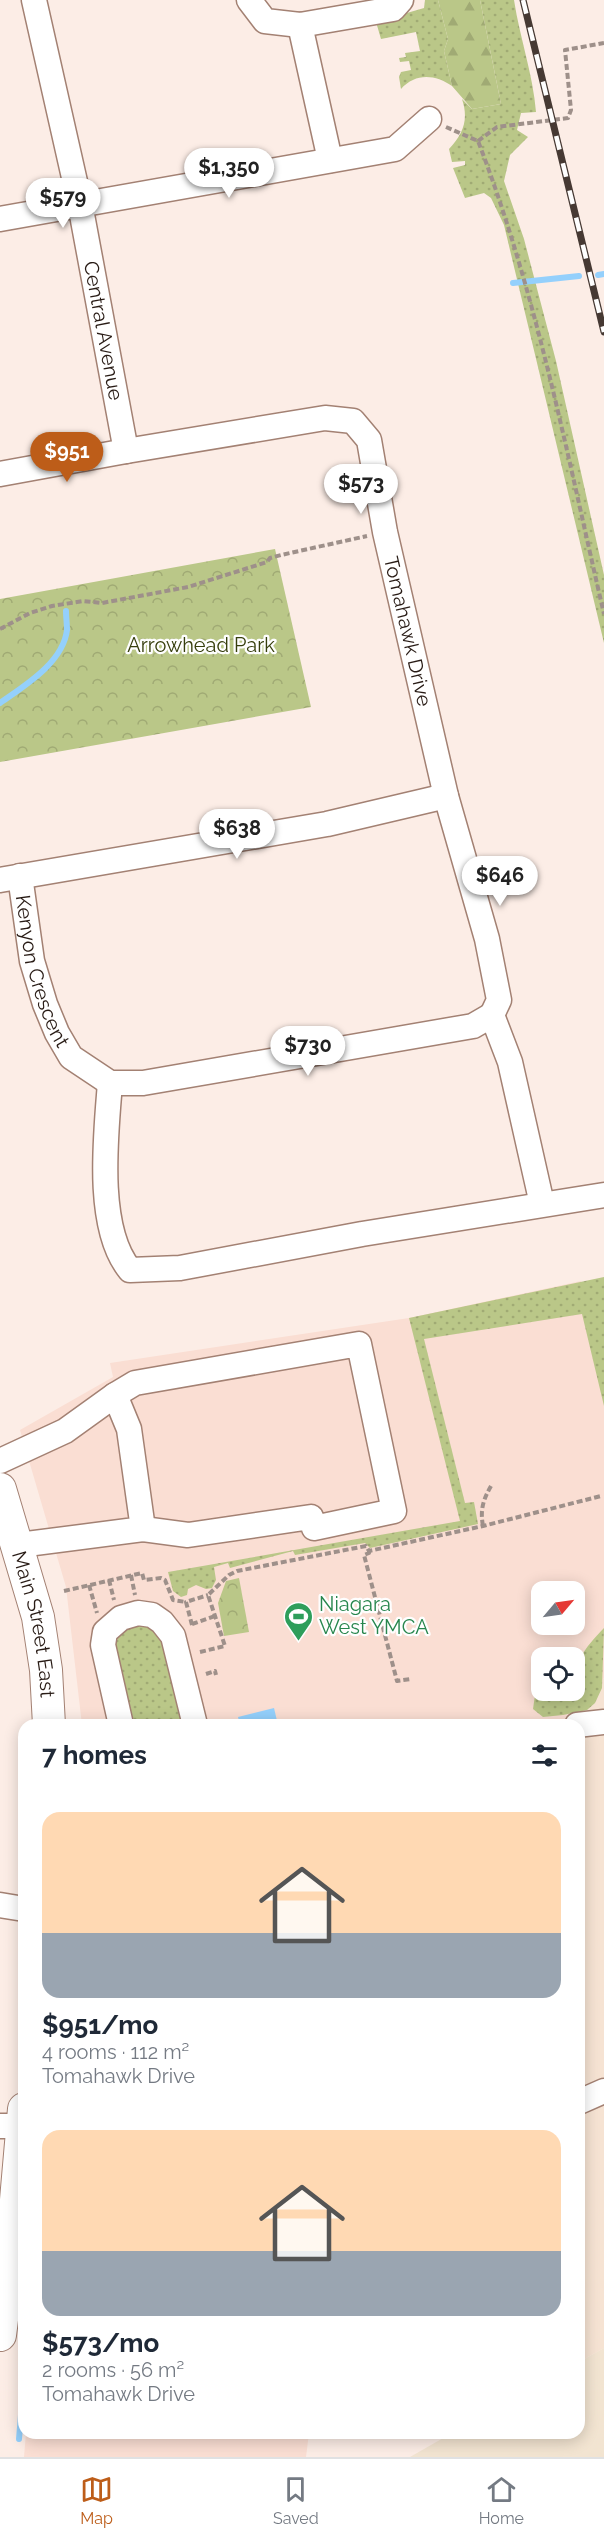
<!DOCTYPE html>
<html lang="en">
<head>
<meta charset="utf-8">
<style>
	:root { --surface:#fff; --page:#f2f2f3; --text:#1f2937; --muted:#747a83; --line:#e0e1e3; --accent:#bd5d19 }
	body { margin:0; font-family:Raleway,sans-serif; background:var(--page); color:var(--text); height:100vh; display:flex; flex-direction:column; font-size:22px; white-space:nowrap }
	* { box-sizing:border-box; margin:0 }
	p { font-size:20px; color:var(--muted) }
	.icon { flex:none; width:33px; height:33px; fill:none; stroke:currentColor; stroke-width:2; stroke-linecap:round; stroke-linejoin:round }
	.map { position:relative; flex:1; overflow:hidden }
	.drawer { position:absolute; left:18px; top:1719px; width:567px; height:720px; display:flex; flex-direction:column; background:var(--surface); border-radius:18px; box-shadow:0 3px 15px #0003 }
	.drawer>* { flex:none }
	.needle { width:39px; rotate:61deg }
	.controls { position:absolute; left:531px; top:1581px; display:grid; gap:12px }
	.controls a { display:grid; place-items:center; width:54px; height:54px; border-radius:12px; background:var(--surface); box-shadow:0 3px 15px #0003; font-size:30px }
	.price { position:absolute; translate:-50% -51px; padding:0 14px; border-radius:21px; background:#fff; color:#222; font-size:20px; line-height:39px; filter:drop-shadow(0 2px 3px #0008) }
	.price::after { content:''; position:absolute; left:50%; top:36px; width:18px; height:14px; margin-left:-9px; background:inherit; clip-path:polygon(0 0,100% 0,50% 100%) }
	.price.current { background:var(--accent); color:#fff }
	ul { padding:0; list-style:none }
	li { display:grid; align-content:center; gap:12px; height:318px; padding:0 24px }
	li span { display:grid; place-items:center; height:186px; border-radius:18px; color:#555 }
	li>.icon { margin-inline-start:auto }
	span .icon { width:108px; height:108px; fill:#fffc; stroke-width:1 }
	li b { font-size:26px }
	h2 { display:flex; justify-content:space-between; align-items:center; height:72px; padding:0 24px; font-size:26px }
	.menu { display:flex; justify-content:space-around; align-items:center; height:84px; border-top:2px solid var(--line); background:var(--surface); font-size:16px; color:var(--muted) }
	.menu a { display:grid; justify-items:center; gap:3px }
	.menu .current { color:var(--accent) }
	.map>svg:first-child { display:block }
	.built { fill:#faded3; fill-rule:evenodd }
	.industrial { fill:#f6e3d3 }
	.education { fill:#f2e4d1 }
	.grass { fill:url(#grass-dots) }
	.forest { fill:url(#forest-firs) }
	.park { fill:url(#park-crowns) }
	.water { fill:#94d0fc }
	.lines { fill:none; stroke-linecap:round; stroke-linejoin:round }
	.stream { stroke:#94d0fc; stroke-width:6 }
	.minor-casing { stroke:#a38173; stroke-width:27 }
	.major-casing { stroke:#a38173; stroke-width:34 }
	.path { stroke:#9e908a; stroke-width:4; stroke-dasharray:6 3; stroke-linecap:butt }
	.minor { stroke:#fff; stroke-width:24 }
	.major { stroke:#fff; stroke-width:32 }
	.rail-casing { stroke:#463933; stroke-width:7 }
	.rail { stroke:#fefefe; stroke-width:4.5; stroke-dasharray:14; stroke-linecap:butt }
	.labels { text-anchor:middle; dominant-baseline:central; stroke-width:4.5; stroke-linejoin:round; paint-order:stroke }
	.street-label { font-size:20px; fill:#281b15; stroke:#fefefe }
	.park-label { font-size:20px; fill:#363e0c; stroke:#fefefe }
	.leisure-label { font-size:20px; fill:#27864d; stroke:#fefefe; text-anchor:start }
</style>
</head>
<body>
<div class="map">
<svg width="604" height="2457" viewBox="0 0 604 2457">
	<defs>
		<pattern id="grass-dots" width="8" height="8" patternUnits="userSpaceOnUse" patternTransform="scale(1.5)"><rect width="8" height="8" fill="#bac788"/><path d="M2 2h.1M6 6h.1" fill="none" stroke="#a0aa74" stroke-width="1.8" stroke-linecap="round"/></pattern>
		<pattern id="forest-firs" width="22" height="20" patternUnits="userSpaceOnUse" patternTransform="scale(1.5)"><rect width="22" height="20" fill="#bac788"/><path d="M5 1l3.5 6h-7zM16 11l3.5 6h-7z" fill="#a0aa74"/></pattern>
		<pattern id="park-crowns" width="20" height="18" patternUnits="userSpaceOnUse" patternTransform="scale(1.5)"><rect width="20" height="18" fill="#bac788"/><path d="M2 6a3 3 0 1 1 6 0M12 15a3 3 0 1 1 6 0" fill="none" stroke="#a0aa74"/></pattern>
	</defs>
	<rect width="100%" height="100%" fill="#fcede6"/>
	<g class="built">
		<path d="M 581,1281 L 604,1379 L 604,1678 L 566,1725 L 82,1725 L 66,1587 L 20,1430 L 113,1377 L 110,1363 L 409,1318 ZM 542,1592 L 574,1592 L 574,1624 L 542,1624 ZM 542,1658 L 574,1658 L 574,1690 L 542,1690 Z"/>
		<polygon points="26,2433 309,2433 306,2457 24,2457"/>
	</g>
	<polygon class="industrial" points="604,1678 604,2348 579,2362 579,1725 566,1725"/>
	<polygon class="education" points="604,2348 604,2457 410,2457 452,2433 579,2433 579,2362"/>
	<g class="grass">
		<path d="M 425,0 L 438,0 L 448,39 L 444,51 L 452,86 C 435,74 415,73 401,89 L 399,77 L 401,72 L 411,70 L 409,61 L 400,62 L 399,58 L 406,57 L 405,53 L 420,51 L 416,32 L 381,39 L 376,22 L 424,8 Z"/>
		<path d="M 480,0 L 514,0 C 520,39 533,74 536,112 L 521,113 L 517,130 L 528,137 L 510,155 L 504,181 L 524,239 L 556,361 L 604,575 L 604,643 L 504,225 L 491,198 L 484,193 L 465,198 L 453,168 L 465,165 L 465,161 L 452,162 L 449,149 C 463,134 469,120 462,99 L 472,109 L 501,104 Z"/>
		<polygon points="604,1277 604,1406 582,1314 424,1339 465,1503 474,1502 478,1524 370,1548 365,1543 295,1555 293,1551 230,1568 228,1563 214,1567 216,1580 212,1588 206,1589 196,1585 188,1589 187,1595 181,1597 173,1591 168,1572 460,1521 409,1318"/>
		<polygon points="132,1624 149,1625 161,1635 184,1725 133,1725 114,1650 119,1634"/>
		<path d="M 604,1628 L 602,1688 L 595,1703 L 587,1710 L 563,1715 L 543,1717 L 533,1709 L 535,1695 L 546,1691 L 574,1690 C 574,1661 584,1649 604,1628 Z"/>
	</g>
	<polygon class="forest" points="438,0 480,0 501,104 472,109 452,86 444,51 448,39"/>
	<g class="park">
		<polygon points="275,549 311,707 0,762 0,599"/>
		<polygon points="239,1578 249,1632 224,1636 218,1603 226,1581"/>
	</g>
	<polygon class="water" points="274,1708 278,1725 240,1725 238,1717"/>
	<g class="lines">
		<g class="stream">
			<polyline points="598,275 604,274"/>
			<polyline points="513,283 579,276"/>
			<path d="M 0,703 C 24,686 63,663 67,630 C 67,624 66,617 66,611"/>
			<polyline points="19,2439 24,2379"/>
		</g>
		<defs>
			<g id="minor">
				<path id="s1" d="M 34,0 L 80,204 L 126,451"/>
				<polyline points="249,0 265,21 300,25 393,9 401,0"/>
				<polyline points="300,25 330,160"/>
				<polyline points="0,219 395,149 429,119"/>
				<path id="s2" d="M 0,474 L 126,451 L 325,418 L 353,421 L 369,440 L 385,532 L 446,796 L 487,939 L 499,1000 L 492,1015"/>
				<path id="s3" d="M 20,876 L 32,961 L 45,1004 L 57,1033 L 71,1057 L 110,1083 L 143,1083 L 473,1026 L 492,1015"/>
				<polyline points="0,880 327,824 446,796"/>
				<polyline points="492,1015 510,1062 542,1204"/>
				<path d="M 110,1083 C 106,1134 95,1228 130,1270 L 180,1268 L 362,1234 L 604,1195"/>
				<polyline points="115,1395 135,1383 359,1344 394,1511 314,1528 311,1517 188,1535 143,1529"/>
				<polyline points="0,1461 65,1431 115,1395 129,1429 143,1529 19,1545"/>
				<polyline points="121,1725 103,1645 105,1632 121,1618 138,1613 152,1615 162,1622 173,1636 195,1725"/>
				<polyline points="577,1725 604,1722"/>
				<polyline points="0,1905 24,1909"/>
				<polyline points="579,2102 604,2091"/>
				<polyline points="0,2126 22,2126"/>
			</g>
			<g id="major">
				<path id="s4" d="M 0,1489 L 38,1617 L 46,1670 L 49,1725"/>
				<polyline points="0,2335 13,2234 24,2109"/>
			</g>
		</defs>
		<use href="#minor" class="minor-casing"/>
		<use href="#major" class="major-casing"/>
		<g class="path">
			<path d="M 446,127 L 478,141 C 537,294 567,455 604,614"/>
			<polyline points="478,141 497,127 568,118 571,110 565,50 604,43"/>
			<polyline points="0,629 30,613 52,606 83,601 102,603 188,587 267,562 270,558 281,555 367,536"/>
			<path d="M 483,1526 C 480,1510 483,1500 491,1486"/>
			<polyline points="369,1551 369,1553 364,1555 397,1681 411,1679"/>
			<polyline points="131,1575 135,1595"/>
			<polyline points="109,1580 114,1600"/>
			<polyline points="89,1585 97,1613"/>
			<polyline points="64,1591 142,1573 144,1580 161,1578 165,1580 173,1600 186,1602"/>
			<polyline points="192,1624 215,1616"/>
			<polyline points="192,1625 186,1602 208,1595"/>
			<polyline points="200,1652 225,1646 208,1595 229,1575 237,1571 366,1546 369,1551 483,1526 601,1496"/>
			<polyline points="206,1674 215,1671 216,1675"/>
		</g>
		<use href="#minor" class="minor"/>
		<use href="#major" class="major"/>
		<defs>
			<polyline id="rail" points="523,0 604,332"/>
		</defs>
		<use href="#rail" class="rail-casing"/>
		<use href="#rail" class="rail"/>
	</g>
	<defs>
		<symbol id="stadium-pin" viewBox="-11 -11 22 30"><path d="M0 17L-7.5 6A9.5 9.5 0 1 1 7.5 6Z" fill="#2e9e5b" stroke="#fefefe"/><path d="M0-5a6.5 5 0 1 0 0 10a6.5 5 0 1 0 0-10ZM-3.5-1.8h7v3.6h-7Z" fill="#fff"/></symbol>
	</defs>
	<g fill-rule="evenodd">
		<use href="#stadium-pin" x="282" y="1600" width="33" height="45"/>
	</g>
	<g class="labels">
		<g class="street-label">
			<text stroke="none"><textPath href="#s1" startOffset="338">Central Avenue</textPath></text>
			<text stroke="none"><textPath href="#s2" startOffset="578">Tomahawk Drive</textPath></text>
			<text stroke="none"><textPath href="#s3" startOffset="98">Kenyon Crescent</textPath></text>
			<text stroke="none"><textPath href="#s4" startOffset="140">Main Street East</textPath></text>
		</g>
		<g class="park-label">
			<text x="201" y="645">Arrowhead Park</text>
		</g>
		<g class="leisure-label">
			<text x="319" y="1604">Niagara<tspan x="319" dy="23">West YMCA</tspan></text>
		</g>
	</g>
</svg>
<div class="controls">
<a><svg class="needle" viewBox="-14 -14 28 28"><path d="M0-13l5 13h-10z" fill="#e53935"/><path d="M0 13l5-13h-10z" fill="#747a83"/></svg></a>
<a><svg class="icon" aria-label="locate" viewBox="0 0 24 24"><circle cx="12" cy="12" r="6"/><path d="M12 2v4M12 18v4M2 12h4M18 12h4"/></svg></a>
</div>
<b class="price" style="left:229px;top:199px">$1,350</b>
<b class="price" style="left:63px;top:229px">$579</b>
<b class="price current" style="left:67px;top:483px">$951</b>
<b class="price" style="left:361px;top:515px">$573</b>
<b class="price" style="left:237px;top:860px">$638</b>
<b class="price" style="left:500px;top:907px">$646</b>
<b class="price" style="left:308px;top:1077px">$730</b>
<section class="drawer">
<h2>7 homes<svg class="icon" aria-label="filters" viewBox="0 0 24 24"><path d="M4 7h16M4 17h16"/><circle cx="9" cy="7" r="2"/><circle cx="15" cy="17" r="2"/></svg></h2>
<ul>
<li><span style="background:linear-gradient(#ffd9b3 65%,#9aa5b1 0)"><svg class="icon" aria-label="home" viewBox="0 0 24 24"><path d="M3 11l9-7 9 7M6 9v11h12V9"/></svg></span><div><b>$951/mo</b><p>4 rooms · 112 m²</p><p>Tomahawk Drive</p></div></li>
<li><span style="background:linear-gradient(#ffd9b3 65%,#9aa5b1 0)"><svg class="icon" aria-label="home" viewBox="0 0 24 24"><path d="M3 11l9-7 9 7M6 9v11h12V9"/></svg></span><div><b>$573/mo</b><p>2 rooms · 56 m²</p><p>Tomahawk Drive</p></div></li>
</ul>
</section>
</div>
<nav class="menu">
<a class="current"><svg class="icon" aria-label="map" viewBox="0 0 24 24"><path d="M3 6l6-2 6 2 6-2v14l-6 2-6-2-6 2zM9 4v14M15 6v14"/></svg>Map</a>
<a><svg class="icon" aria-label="saved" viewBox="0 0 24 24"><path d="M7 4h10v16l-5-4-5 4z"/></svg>Saved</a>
<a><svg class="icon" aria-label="home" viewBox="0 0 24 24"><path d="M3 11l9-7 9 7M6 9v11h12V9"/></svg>Home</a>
</nav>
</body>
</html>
